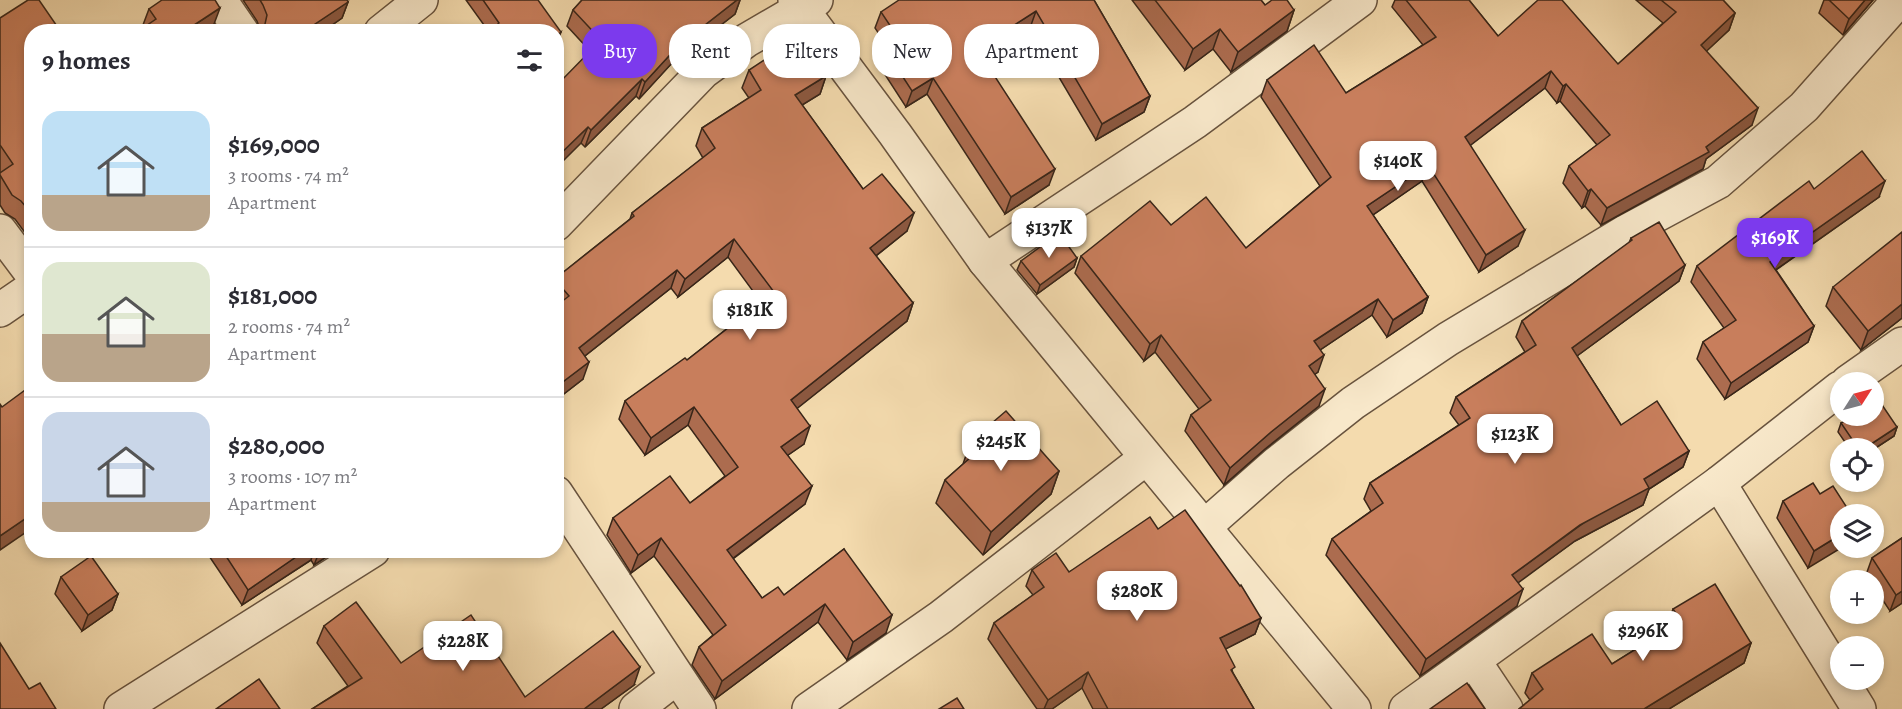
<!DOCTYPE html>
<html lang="en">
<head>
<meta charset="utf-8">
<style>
	:root { --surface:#fff; --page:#f7f7f7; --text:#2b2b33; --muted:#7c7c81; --line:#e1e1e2; --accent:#7c3aed }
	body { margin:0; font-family:Alegreya,serif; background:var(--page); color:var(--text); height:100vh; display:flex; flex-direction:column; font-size:22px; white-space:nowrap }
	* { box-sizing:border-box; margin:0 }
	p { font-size:20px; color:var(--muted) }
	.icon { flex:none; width:33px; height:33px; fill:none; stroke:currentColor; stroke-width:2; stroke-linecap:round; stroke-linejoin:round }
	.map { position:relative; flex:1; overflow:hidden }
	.side { position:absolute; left:24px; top:24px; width:540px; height:534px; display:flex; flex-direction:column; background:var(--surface); border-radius:24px; box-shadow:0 3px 9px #0003 }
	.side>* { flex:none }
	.guide { position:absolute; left:582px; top:24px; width:570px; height:54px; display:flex; gap:12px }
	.needle { width:39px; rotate:54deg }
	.buttons { position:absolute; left:1830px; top:372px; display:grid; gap:12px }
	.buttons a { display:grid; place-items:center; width:54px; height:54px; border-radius:50%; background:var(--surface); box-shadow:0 3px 9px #0003; font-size:30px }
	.price { position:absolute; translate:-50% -51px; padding:0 14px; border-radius:12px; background:#fff; color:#222; font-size:20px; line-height:39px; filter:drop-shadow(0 2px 3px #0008) }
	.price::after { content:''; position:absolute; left:50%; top:36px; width:18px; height:14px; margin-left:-9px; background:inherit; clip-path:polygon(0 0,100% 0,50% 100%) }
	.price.selected { background:var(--accent); color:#fff }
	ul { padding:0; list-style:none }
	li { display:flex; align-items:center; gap:18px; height:150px; padding:0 18px }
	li+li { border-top:2px solid var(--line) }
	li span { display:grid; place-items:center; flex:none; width:168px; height:120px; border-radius:18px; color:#555 }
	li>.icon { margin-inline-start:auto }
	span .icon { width:72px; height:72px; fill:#fffc; stroke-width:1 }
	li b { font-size:26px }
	h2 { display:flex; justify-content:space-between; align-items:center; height:72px; padding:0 18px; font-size:26px }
	.pill { padding:0 21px; border-radius:24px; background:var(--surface); box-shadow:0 3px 9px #0003; font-size:21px; line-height:54px }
	.pill.selected { background:var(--accent); color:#fff }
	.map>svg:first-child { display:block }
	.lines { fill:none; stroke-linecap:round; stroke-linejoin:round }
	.minor-casing { stroke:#68533e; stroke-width:36 }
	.minor { stroke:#f8e8ca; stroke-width:33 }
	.wall { fill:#ac6c4f; stroke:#392619; stroke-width:1.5 }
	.shaded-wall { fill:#8c5840; stroke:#392619; stroke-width:1.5 }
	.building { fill:#c87e5c; stroke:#392619; stroke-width:1.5 }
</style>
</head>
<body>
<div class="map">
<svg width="1902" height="709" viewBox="0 0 1902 709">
	<rect width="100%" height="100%" fill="#f4dbae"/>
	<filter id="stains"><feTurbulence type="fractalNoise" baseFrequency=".00333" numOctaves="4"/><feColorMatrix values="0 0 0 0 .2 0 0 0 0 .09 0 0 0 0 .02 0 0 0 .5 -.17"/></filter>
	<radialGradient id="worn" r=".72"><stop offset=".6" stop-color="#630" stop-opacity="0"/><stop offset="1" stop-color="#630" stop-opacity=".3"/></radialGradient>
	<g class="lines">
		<defs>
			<g id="minor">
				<polyline points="220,0 242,32"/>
				<polyline points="795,0 895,134 985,261 1354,709"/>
				<polyline points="381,32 421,0"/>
				<polyline points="556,224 703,72 747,40 816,0"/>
				<polyline points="0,231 32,274"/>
				<polyline points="985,261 1195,122 1360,0"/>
				<polyline points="0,310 32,288"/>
				<polyline points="1848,382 1902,344"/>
				<polyline points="1719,483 1859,709"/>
				<polyline points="556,493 699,709"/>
				<polyline points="1203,528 1277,463 1353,403 1448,339 1627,231 1718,182 1804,107 1899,0"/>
				<polyline points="1474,661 1506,709"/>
				<polyline points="121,709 373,550"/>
				<polyline points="636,709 677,677"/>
				<polyline points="809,709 941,617 1146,458"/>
				<polyline points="1406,709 1719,483 1840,388"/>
			</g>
		</defs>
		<use href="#minor" class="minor-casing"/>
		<use href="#minor" class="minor"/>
	</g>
	<g class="wall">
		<polygon points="243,0 347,0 348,2 342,18 322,32 261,32 257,21"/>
		<polygon points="466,0 538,0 489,32"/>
		<polygon points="582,0 740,0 735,14 672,63 639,99 636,96 585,147 581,143 590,51 567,26 573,10"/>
		<polygon points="1094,0 1150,96 1144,112 1096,140 1030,28 983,58 1049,185 1005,214 927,94 906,107 882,70 888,54 891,52 875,28 881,12"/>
		<polygon points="1132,0 1261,0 1265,5 1294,10 1287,31 1231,72 1213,49 1185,70"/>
		<polygon points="1395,0 1469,0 1498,36 1618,64 1663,23 1636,0 1723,0 1735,13 1729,30 1706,51 1752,125 1706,159 1703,169 1601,225 1585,206 1582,208 1563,183 1569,166 1597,145 1560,101 1557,103 1545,88 1470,145 1518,246 1479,272 1422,181 1373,215 1428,297 1422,313 1387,337 1372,315 1320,350 1318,372 1315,374 1319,406 1265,449 1224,485 1185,431 1191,415 1199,409 1155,352 1144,361 1075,273 1081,256 1171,225 1246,248 1320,186 1261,97 1267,80 1346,93 1423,45 1392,7"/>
		<polygon points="1824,0 1873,0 1843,35 1819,13"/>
		<polygon points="149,9 214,24 203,32 137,32 144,27 143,25"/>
		<polygon points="0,18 32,32 32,230 26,234 15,219 5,213 0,205"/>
		<polygon points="749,70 826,76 820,94 802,105 863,189 907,231 876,256 913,303 907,321 797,408 804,444 788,455 805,504 733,559 762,598 784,595 844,549 886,633 847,660 818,622 715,699 692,665 699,647 713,635 654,556 631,573 607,535 613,518 690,503 725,476 688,425 645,455 619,419 625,401 687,360 761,302 728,257 678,297 671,288 585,356 583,379 556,400 556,278 630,219 632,213 703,158 696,146 702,128 749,98 742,88"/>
		<polygon points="1814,189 1879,197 1776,270 1814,326 1808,342 1725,399 1697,359 1703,342 1724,328 1691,282 1697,266"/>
		<polygon points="1631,238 1685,265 1679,281 1577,356 1621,425 1689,451 1683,467 1649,489 1643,505 1575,541 1518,582 1517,606 1420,676 1326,555 1332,539 1371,511 1364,499 1370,483 1459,425 1450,413 1456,397 1525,352 1516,337 1522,321 1629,243"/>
		<polygon points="1077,258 1074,267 1037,294 1017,270 1021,261"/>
		<polygon points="1833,287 1902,318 1861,350 1826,306"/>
		<polygon points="1841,423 1897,427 1894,436 1874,449 1874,448 1849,448 1838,432"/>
		<polygon points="971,441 1059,471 1051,494 983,555 936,503 945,480 963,464"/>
		<polygon points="1820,494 1851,514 1808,568 1777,518 1783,501"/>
		<polygon points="1158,529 1261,618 1255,634 1225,649 1233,673 1254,709 1093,709 1082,688 1052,709 1037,709 988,639 994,623 1033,595 1026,586 1032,570 1069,572"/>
		<polygon points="1902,538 1902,603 1890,611 1874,587 1874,580 1869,580 1866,575 1872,558"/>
		<polygon points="205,550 337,550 314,565 311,560 242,605"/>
		<polygon points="61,577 118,594 112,610 82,631 55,594"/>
		<polygon points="1673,609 1751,643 1744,663 1669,709 1519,709 1530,700 1525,693 1532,673 1612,664 1667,630 1666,629"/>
		<polygon points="324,626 401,663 525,697 634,685 601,709 312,709 348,686 317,643"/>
	</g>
	<g class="shaded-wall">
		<polygon points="737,0 740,0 735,14 672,63 639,99 645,82 678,46"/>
		<polygon points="1865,0 1873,0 1843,35 1849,19"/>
		<polygon points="348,2 342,18 322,32 303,32"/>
		<polygon points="220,8 214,24 203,32 189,32 191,27"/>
		<polygon points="1294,10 1287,31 1231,72 1238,52"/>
		<polygon points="1036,11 1030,28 971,65 977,49"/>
		<polygon points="1735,13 1729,30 1695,62 1701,45"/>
		<polygon points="1220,29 1213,49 1185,70 1193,49"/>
		<polygon points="561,32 556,46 556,36"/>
		<polygon points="1551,71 1545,88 1459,154 1465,137"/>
		<polygon points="826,76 820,94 789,113 795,95"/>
		<polygon points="933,78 927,94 906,107 912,91"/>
		<polygon points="642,79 636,96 585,147 591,130"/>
		<polygon points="1566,84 1560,101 1557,103 1563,86"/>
		<polygon points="1150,96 1144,112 1096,140 1102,124"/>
		<polygon points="1758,108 1752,125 1706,159 1703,169 1601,225 1607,208 1706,147"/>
		<polygon points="588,127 581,143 556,168 556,158"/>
		<polygon points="1428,165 1422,181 1361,223 1367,206"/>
		<polygon points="1055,169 1049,185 1005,214 1011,197"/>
		<polygon points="1885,181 1879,197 1764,278 1770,262"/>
		<polygon points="1591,189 1585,206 1582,208 1588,191"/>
		<polygon points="914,213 907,231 863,266 870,248"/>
		<polygon points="32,218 32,230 26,234"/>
		<polygon points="1525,230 1518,246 1479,272 1486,255"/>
		<polygon points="734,239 728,257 678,297 685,279"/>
		<polygon points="1077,258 1074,267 1037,294 1040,285"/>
		<polygon points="1685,265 1679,281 1566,364 1572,348"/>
		<polygon points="677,270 671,288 572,366 579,348"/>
		<polygon points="1428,297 1422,313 1387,337 1393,320"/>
		<polygon points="1378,299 1372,315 1308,358 1314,341"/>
		<polygon points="913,303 907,321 785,418 791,400"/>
		<polygon points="1902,304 1902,318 1861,350 1868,331"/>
		<polygon points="1814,326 1808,342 1725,399 1731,383"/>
		<polygon points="1161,335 1155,352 1144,361 1150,344"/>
		<polygon points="1324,355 1318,372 1303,383 1309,366"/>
		<polygon points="589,362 583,379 556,400 556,387"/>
		<polygon points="1325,389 1319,406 1265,449 1224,485 1230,468 1271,432"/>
		<polygon points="694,407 688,425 645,455 651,438"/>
		<polygon points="810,426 804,444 775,464 781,447"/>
		<polygon points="1897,427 1894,436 1874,449 1874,448 1865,448"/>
		<polygon points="1689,451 1683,467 1649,489 1643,505 1575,541 1507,591 1512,575 1644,479"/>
		<polygon points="1059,471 1051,494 983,555 991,532"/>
		<polygon points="812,486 805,504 720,568 727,550"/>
		<polygon points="32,514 32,528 0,550 0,536"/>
		<polygon points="1840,535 1840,548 1841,548 1808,568 1814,551"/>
		<polygon points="661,538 654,556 631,573 638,555"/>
		<polygon points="306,550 314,550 311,560 242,605 248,590"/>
		<polygon points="320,550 337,550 314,565"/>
		<polygon points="1523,589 1517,606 1420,676 1426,659"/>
		<polygon points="1902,591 1902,603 1890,611 1896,595"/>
		<polygon points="118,594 112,610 82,631 88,615"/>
		<polygon points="825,604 818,622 715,699 722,681"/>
		<polygon points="892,615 886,633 847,660 853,642"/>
		<polygon points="1261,618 1255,634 1214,655 1220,638"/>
		<polygon points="1751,643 1744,663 1669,709 1644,709"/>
		<polygon points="640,667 634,685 601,709 584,709"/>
		<polygon points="1088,672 1082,688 1052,709 1044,709 1048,700"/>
	</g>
	<g class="building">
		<polygon points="28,0 39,0 61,32 32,32 32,214 21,201 12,195 0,175 0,173 13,164 0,145 0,18"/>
		<polygon points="162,0 215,0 220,8 191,27 194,32 137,32 156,19 149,9"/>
		<polygon points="260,0 347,0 348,2 303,32 270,32 265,24 267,15 263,5"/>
		<polygon points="483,0 538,0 561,32 556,36 556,32 489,32 499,23"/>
		<polygon points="582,0 737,0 678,46 645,82 642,79 591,130 588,127 556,158 556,86 601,40 573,10"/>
		<polygon points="899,0 1094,0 1150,96 1102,124 1036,11 977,49 1055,169 1011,197 933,78 912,91 888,54 903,45 881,12"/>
		<polygon points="1155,0 1261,0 1265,5 1272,0 1287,0 1294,10 1238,52 1220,29 1193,49"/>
		<polygon points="1406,0 1469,0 1498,36 1538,0 1562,0 1618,64 1676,12 1661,0 1723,0 1735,13 1701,45 1758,108 1706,147 1709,152 1607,208 1591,189 1588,191 1569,166 1610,135 1566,84 1563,86 1551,71 1465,137 1525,230 1486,255 1428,165 1367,206 1428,297 1393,320 1378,299 1314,341 1324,355 1309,366 1325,389 1271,432 1230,468 1191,415 1211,400 1161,335 1150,344 1081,256 1150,201 1171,225 1206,197 1246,248 1331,177 1267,80 1314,45 1346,93 1436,37"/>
		<polygon points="1829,0 1865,0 1849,19"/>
		<polygon points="801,36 826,76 795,95 863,189 882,174 914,213 870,248 913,303 791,400 810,426 781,447 812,486 727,550 762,598 778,587 784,595 844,549 892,615 853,642 825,604 722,681 699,647 726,625 661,538 638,555 613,518 670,476 690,503 738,467 694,407 651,438 625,401 685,358 687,360 774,292 734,239 685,279 677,270 579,348 589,362 556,387 556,306 569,296 556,281 556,278 634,216 632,213 715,148 702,128 761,90 749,70"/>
		<polygon points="1862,151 1885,181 1770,262 1814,326 1731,383 1703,342 1736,320 1697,266 1809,181 1814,189"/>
		<polygon points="1659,222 1685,265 1572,348 1621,425 1657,401 1689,451 1644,479 1649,488 1580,525 1512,575 1523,589 1426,659 1332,539 1383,503 1370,483 1470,418 1456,397 1536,345 1522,321 1632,240 1631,238"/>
		<polygon points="1902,232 1902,304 1868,331 1833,287"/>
		<polygon points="1059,233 1077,258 1040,285 1021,261"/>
		<polygon points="32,385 32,514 0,536 0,404 2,407"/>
		<polygon points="1878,399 1897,427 1865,448 1858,448 1841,423 1853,416 1874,416 1874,402"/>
		<polygon points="1006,411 1059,471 991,532 945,480 979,450 971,441"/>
		<polygon points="1813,483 1820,494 1833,486 1851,514 1840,514 1840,535 1814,551 1783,501"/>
		<polygon points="1185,510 1240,586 1241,585 1261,618 1220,638 1235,667 1231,670 1254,709 1108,709 1088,672 1048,700 994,623 1044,587 1032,570 1056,553 1069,572 1150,517 1158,529"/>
		<polygon points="1902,538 1902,591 1896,595 1872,558"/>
		<polygon points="222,550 306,550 248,590"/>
		<polygon points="91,556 118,594 88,615 61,577"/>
		<polygon points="1715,584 1751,643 1644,709 1519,709 1543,689 1532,673 1592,634 1612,664 1681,621 1673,609"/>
		<polygon points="356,602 401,663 471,615 525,697 613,631 640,667 584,709 312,709 362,678 324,626"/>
		<polygon points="0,643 29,689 40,683 56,709 0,709"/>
		<polygon points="259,679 280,709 216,709"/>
		<polygon points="1467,683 1485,709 1430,709"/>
		<polygon points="957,698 964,709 939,709"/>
	</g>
	<rect width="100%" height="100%" filter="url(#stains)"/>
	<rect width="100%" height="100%" fill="url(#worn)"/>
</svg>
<div class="buttons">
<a><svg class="needle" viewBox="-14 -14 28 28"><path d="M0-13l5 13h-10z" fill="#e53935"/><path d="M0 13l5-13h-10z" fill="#7c7c81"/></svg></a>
<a><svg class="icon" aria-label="locate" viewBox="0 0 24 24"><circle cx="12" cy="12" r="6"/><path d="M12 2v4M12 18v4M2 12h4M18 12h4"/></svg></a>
<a><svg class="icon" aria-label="layers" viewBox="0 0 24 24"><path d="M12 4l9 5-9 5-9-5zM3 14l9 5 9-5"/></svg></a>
<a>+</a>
<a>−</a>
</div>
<b class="price" style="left:1398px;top:192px">$140K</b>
<b class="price" style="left:1049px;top:259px">$137K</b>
<b class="price selected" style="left:1775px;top:269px">$169K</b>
<b class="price" style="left:750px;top:341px">$181K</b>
<b class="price" style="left:1515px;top:465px">$123K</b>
<b class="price" style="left:1001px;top:472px">$245K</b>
<b class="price" style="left:1137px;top:622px">$280K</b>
<b class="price" style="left:1643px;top:662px">$296K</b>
<b class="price" style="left:463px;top:672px">$228K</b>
<div class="guide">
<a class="pill selected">Buy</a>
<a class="pill">Rent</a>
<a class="pill">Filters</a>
<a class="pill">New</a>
<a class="pill">Apartment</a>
</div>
<section class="side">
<h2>9 homes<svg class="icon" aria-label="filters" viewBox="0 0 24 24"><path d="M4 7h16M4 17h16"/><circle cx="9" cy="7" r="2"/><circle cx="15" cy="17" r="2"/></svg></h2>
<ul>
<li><span style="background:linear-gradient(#bfe0f5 70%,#b9a48a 0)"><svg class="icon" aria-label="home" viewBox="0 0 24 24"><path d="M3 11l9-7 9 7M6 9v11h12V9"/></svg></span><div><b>$169,000</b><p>3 rooms · 74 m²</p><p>Apartment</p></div></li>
<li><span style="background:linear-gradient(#dfe7d0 60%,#b9a48a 0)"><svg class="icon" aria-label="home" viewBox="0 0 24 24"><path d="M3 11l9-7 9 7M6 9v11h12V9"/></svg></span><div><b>$181,000</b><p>2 rooms · 74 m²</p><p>Apartment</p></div></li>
<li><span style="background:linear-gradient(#c9d6e8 75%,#b9a48a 0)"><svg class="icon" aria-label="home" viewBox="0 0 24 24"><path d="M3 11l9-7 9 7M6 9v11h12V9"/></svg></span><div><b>$280,000</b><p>3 rooms · 107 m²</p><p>Apartment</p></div></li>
</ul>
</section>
</div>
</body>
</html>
